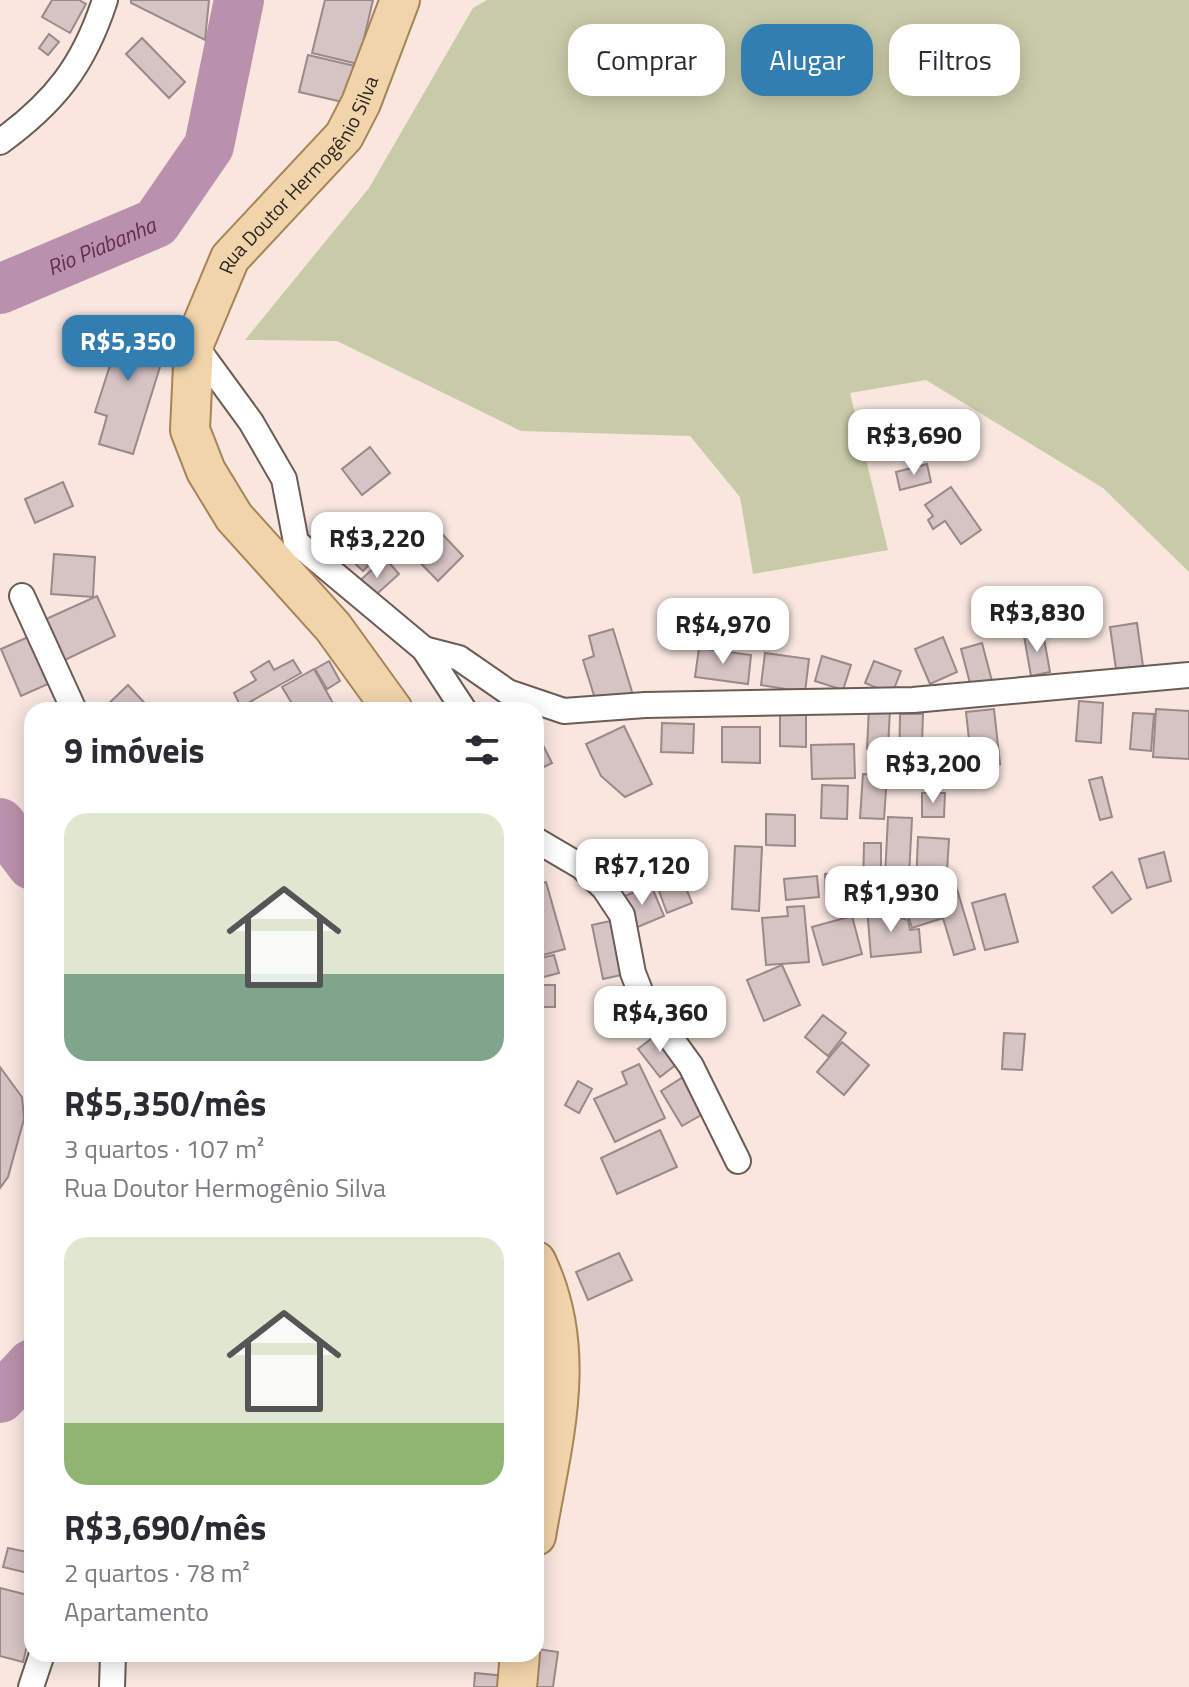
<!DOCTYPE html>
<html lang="pt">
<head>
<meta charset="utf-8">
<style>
	:root { --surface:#fff; --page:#f2f2f3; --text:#2b2b33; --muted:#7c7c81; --accent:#327eb1 }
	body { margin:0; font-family:"Titillium Web",sans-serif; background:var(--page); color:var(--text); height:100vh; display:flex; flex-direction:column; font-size:30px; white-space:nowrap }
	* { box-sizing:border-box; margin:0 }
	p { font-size:26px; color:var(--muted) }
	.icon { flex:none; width:44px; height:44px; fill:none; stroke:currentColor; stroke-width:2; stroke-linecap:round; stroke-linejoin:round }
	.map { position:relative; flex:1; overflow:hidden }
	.side { position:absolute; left:24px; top:702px; width:520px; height:960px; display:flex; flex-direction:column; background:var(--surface); border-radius:24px; box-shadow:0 4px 20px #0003 }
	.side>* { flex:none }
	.guide { position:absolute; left:568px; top:24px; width:500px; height:72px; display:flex; gap:16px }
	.price { position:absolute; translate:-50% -68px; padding:0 18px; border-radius:16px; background:#fff; color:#222; font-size:26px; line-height:52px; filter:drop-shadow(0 2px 4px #0008) }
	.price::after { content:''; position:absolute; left:50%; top:48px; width:24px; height:18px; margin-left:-12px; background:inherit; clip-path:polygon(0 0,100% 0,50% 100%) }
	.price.active { background:var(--accent); color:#fff }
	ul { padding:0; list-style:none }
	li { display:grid; align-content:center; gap:16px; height:424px; padding:0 40px }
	li span { display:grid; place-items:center; height:248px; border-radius:24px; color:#555 }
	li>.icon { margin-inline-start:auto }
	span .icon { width:144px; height:144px; fill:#fffc; stroke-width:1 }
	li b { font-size:34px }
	h2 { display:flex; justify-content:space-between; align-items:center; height:96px; padding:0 40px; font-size:34px }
	.chip { padding:0 28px; border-radius:24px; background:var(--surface); box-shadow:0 4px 20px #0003; font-size:28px; line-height:72px }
	.chip.active { background:var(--accent); color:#fff }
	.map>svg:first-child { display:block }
	.green { fill:#c9cba8 }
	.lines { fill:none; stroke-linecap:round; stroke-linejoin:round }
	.river { stroke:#ba91ac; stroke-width:50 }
	.building { fill:#d6c3c4; stroke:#9a888a; stroke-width:2 }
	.street-casing { stroke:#6b5c56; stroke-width:28 }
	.primary-casing { stroke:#a58456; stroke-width:42 }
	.street { stroke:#fff; stroke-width:24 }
	.primary { stroke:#f1d4aa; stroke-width:38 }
	.labels { text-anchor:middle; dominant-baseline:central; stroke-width:6; stroke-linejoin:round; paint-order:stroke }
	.street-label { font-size:20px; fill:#2b2421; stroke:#f8e6df }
	.water-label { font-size:22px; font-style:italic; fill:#602c52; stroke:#f8e6df }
</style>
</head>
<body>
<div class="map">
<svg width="1189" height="1687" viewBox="0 0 1189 1687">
	<rect width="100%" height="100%" fill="#f8e6df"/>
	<polygon class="green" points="487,0 1189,0 1189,572 1103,488 926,380 850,393 888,550 753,574 740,497 690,436 521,431 337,341 245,340 369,188 473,8"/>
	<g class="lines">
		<g class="river">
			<path id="s1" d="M 0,289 L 156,223 L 209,146 L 239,0"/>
			<polyline points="0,823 32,865"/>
			<polyline points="0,1398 32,1364"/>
		</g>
	</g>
	<g class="building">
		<polygon points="52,0 79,0 86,4 70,33 42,17"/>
		<polygon points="131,0 209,0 205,40 131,3"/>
		<polygon points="325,0 373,0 358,64 312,53"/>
		<polygon points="49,34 59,42 48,55 39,48"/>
		<polygon points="142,38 185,82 169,98 126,54"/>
		<polygon points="308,55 355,66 347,103 299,92"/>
		<polygon points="105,321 168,341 133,454 99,444 107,416 95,412 113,356 96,351"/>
		<polygon points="370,447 390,473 362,495 342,469"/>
		<polygon points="927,464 931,482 900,490 896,472"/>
		<polygon points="63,482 73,506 35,523 25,499"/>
		<polygon points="951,487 981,530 961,544 945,521 933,529 928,520 933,516 925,505"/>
		<polygon points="346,517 382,551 363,571 327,537"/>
		<polygon points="427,518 463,556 438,581 401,543"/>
		<polygon points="54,554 95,557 93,597 51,594"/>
		<polygon points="385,558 399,574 369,601 355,585"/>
		<polygon points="97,596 115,636 65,660 46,619"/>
		<polygon points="1137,623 1143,666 1116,669 1110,627"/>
		<polygon points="613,629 633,695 597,705 583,660 594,656 589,636"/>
		<polygon points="1043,633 1050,672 1031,676 1024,636"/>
		<polygon points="28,637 48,684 21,696 1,649"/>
		<polygon points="943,637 957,672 930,684 915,649"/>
		<polygon points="982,643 992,681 971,687 961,649"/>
		<polygon points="699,648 751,655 748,684 695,677"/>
		<polygon points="765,653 809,659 805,692 761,685"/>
		<polygon points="822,656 851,665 843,690 815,681"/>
		<polygon points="293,660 301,673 241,707 234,693 256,680 251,672 269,661 274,670"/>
		<polygon points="329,661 340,681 327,689 315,669"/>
		<polygon points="874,661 901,671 892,694 865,683"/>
		<polygon points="314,669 334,705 325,710 296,710 282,687"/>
		<polygon points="128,685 151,710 102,710"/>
		<polygon points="1079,701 1103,703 1101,743 1076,741"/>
		<polygon points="869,707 890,708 888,750 867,749"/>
		<polygon points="994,709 1000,764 972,767 966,712"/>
		<polygon points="1156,709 1189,711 1189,759 1153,757"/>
		<polygon points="780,712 806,712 806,747 780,746"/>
		<polygon points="1133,713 1154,714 1151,751 1130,749"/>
		<polygon points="900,714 923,714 921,773 899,773"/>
		<polygon points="662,723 694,724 693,753 661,752"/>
		<polygon points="624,726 652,784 625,797 601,776 586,744"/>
		<polygon points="722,727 760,727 760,763 722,762"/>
		<polygon points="536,731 552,763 536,771"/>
		<polygon points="854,744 855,778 812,779 811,745"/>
		<polygon points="863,774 887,775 884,819 860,818"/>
		<polygon points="1102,777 1112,817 1100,820 1089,780"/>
		<polygon points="822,785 848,786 847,819 821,818"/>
		<polygon points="922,793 945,793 944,817 922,817"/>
		<polygon points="766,814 795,815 795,846 766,845"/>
		<polygon points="888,817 912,818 909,877 885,876"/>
		<polygon points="918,837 949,839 946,887 916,885"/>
		<polygon points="864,843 881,843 881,889 863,889"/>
		<polygon points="735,846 762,847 759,911 732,909"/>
		<polygon points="1164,852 1171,881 1147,888 1139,859"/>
		<polygon points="678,868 692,903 667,913 654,877"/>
		<polygon points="860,871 861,892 826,895 825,874"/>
		<polygon points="1112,872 1131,899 1112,913 1093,887"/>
		<polygon points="817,876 819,897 786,900 784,879"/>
		<polygon points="546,882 565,949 536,957 536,885"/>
		<polygon points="651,885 664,916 633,929 620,898"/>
		<polygon points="956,886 975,949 954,955 943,918 912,928 904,902"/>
		<polygon points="1005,894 1018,942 985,950 972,903"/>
		<polygon points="804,906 809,962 766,965 762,918 788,916 787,907"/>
		<polygon points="890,907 890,915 908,920 910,930 919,929 921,952 871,957 867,908"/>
		<polygon points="852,916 862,954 823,965 812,927"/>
		<polygon points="615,920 626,974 603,979 592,925"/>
		<polygon points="554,955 559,973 536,979 536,959"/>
		<polygon points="782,965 800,1005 764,1021 747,980"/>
		<rect x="536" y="985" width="19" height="22"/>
		<polygon points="823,1015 846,1033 828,1056 805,1037"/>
		<polygon points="660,1032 682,1060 660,1077 638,1049"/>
		<polygon points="1004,1033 1025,1034 1022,1070 1002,1069"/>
		<polygon points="842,1042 869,1065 844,1095 817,1072"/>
		<polygon points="639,1064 665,1118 615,1142 594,1099 627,1084 622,1072"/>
		<polygon points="0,1067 22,1097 24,1119 8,1177 0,1188"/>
		<polygon points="688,1074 710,1110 682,1126 661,1091"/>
		<polygon points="578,1081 592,1089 579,1113 565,1105"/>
		<polygon points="660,1130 677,1167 617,1194 601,1158"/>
		<polygon points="619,1253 632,1280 588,1300 576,1272"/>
		<polygon points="8,1548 32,1553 32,1574 3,1567"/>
		<polygon points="0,1588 32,1596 32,1626 23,1662 0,1656"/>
		<polygon points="538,1649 558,1652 553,1687 532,1687"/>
		<polygon points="475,1673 506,1676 505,1687 474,1687"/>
	</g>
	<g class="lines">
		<defs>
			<g id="street">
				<path d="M 0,142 C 55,102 84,65 105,0"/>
				<polyline points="194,344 251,422 284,479 296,542 424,649 464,710"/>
				<polyline points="22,596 74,710"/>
				<polyline points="424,649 459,658 508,692 564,711 645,705 913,700 1189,675"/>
				<polyline points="536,840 582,867 604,888 622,915 633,973 644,1001 691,1066 738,1161"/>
				<polyline points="31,1687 42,1654"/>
				<polyline points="112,1687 113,1654"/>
			</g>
			<g id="primary">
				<path id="s2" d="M 393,710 L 333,627 L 234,517 L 206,471 L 190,430 L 194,344 L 230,258 L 344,136 L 361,103 L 400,0"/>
				<path d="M 536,1261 C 580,1352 552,1441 536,1536"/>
				<polyline points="517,1687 520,1654"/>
			</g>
		</defs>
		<use href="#street" class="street-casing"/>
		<use href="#primary" class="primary-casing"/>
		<use href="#street" class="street"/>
		<use href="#primary" class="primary"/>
	</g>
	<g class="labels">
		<g class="street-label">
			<text stroke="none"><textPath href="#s2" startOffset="636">Rua Doutor Hermogênio Silva</textPath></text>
		</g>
		<g class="water-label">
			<text stroke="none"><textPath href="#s1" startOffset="110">Rio Piabanha</textPath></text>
		</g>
	</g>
</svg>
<b class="price active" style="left:128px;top:383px">R$5,350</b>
<b class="price" style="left:914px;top:477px">R$3,690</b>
<b class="price" style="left:377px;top:580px">R$3,220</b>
<b class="price" style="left:1037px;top:654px">R$3,830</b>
<b class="price" style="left:723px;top:666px">R$4,970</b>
<b class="price" style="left:933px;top:805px">R$3,200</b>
<b class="price" style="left:642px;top:907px">R$7,120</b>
<b class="price" style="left:891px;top:934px">R$1,930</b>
<b class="price" style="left:660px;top:1054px">R$4,360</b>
<div class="guide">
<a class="chip">Comprar</a>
<a class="chip active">Alugar</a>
<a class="chip">Filtros</a>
</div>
<section class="side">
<h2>9 imóveis<svg class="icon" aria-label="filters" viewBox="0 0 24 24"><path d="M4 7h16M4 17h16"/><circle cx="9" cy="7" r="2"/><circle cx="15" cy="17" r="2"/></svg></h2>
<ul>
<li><span style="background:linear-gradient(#dfe7d0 65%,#7fa58c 0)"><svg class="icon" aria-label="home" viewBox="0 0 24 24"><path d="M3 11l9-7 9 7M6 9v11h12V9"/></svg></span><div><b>R$5,350/mês</b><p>3 quartos · 107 m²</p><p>Rua Doutor Hermogênio Silva</p></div></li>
<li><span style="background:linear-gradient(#dfe7d0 75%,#8fb573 0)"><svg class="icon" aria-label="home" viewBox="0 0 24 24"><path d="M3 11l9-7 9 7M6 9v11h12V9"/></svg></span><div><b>R$3,690/mês</b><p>2 quartos · 78 m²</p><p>Apartamento</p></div></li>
</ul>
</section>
</div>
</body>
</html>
